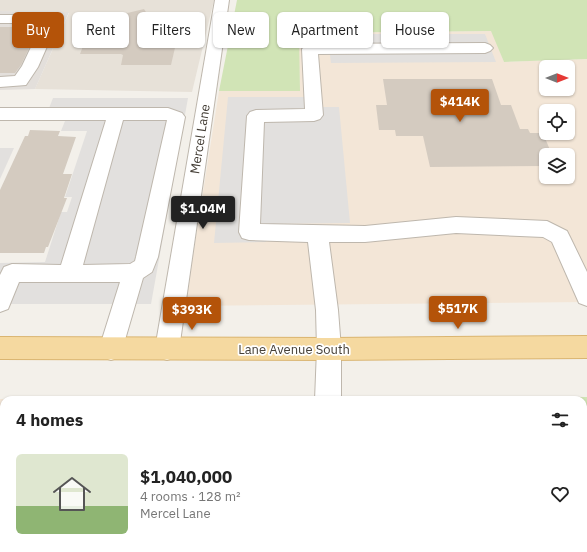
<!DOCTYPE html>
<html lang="en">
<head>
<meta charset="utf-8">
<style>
	:root { --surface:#fff; --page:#f2f2f2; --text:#222; --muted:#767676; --accent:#b45309 }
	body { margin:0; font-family:"IBM Plex Sans",sans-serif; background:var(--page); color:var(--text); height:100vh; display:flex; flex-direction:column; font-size:15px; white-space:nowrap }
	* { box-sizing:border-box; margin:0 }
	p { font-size:13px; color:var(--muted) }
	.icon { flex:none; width:22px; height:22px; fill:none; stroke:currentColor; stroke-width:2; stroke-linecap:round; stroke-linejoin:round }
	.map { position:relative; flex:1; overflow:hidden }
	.details { position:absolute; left:0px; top:396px; width:587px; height:156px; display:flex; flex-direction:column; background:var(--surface); border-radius:12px 12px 0 0; box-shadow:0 1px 3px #0004 }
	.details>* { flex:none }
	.top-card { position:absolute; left:12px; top:12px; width:563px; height:36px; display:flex; gap:8px }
	.needle { width:26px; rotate:90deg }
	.controls { position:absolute; left:539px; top:60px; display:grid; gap:8px }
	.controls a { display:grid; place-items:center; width:36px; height:36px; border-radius:6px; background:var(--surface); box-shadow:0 1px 3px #0004; font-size:20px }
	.price { position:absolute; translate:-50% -34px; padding:0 9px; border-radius:4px; background:var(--accent); color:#fff; font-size:13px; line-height:26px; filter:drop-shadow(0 1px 2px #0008) }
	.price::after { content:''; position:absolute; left:50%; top:24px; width:12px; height:9px; margin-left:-6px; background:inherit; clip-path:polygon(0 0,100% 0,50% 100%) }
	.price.active { background:#222; color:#fff }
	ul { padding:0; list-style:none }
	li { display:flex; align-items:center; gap:12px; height:100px; padding:0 16px }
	li span { display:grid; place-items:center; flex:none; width:112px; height:80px; border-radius:6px; color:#555 }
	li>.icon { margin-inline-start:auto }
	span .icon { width:48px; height:48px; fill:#fffc; stroke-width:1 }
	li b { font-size:17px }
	h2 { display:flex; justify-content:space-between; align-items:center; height:48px; padding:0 16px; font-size:17px }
	.tag { padding:0 14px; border-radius:6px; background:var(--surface); box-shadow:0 1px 3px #0004; font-size:14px; line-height:36px }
	.tag.active { background:var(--accent); color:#fff }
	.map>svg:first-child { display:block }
	.residential { fill:#e7e1d8 }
	.commercial { fill:#f3e6d7; fill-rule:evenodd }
	.industrial { fill:#e3dfdb }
	.green { fill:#d1e4b6 }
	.parking { fill:#e2e0de }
	.building { fill:#d4cbc0 }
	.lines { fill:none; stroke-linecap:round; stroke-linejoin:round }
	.minor-casing { stroke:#beb7ad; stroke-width:2 }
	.major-casing { stroke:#dab571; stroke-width:2 }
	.minor { fill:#fff; fill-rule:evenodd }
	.major { fill:#f5d9a0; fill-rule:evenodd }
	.labels { text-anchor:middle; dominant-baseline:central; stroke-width:3.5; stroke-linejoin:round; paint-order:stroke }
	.street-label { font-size:13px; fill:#464038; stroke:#fff }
</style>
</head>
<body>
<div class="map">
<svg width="587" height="552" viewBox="0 0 587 552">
	<rect width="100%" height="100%" fill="#f3f0ea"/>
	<polygon class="residential" points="0,0 214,0 192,92 35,89 69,13 0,11"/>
	<g class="commercial">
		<path d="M 492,31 L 504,62 L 587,59 L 587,302 L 185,306 L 219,91 L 300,91 L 298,33 ZM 546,67 L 568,67 L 568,89 L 546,89 ZM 546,111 L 568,111 L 568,133 L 546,133 ZM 546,155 L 568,155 L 568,177 L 546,177 Z"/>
		<polygon points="0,399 137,399 136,400 4,400 4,548 109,548 109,552 0,552"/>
	</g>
	<polygon class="industrial" points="0,11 69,12 35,89 0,90"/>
	<g class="green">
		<polygon points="237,0 587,0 587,59 504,62 491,31 299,33 300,91 219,91"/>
		<polygon points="425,397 587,397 587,552 407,552 405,548 583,548 583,400 419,400"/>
		<polygon points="213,398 222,400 136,400 137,399"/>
		<rect x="109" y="548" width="199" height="4"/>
	</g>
	<g class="parking">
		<polygon points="314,34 485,34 496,62 331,63 330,55 315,55"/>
		<polygon points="228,97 322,97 323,107 339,107 350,223 266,224 266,242 214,243"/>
		<polygon points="53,98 188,98 151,304 0,304 0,263 45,262 61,212 67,212 72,197 65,197 87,131 61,131 65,121 44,121"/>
		<polygon points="0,148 14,148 0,179"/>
	</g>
	<g class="building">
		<polygon points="144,9 154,25 151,40 177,39 171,65 121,65 123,55 121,54 80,54 96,13 115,16"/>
		<polygon points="0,27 39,27 21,65 15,73 0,73"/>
		<polygon points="383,79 492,79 501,105 511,105 520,129 528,129 530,133 543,133 552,155 539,155 543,166 430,167 423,136 396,136 395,130 379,130 376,105 387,105"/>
		<polygon points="30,130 60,131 58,136 76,137 63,174 72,174 64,198 67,198 48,247 46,247 44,253 0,253 0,190 25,136 28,136"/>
	</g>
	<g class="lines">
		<defs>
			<g id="minor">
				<polygon points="215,0 229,0 179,349 176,357 167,360 158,357 155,349"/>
				<polygon points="0,15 43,15 48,16 56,26 38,67 26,85 0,87 0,77 15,76 22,66 41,26 39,23 0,23"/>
				<polygon points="485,43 490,45 493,48 490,51 485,53 318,54 323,115 320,119 314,121 264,122 260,224 365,226 456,217 547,221 567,231 570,237 587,272 587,306 579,303 552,242 543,237 456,233 365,242 329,242 338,310 341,349 341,400 315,400 317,349 316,310 308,242 249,240 242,238 239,232 247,116 250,112 256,110 305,109 302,49 305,46 310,44"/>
				<path d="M 0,108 L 168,108 L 182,113 L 185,117 L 158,257 L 152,272 L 143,278 L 120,357 L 111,360 L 102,357 L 99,349 L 120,282 L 19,282 L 8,309 L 0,312 L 0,275 L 4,267 L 12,264 L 61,265 L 106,120 L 0,120 ZM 123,120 L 167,120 L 136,257 L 135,261 L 130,264 L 83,265 Z"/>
				<rect x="0" y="443" width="4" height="28"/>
				<polygon points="43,548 73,548 72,552 42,552"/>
				<polygon points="306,548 336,548 337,552 307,552"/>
				<polygon points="354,548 384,548 385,552 355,552"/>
			</g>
			<polygon id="major" points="587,336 587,358 329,360 0,359 0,337 329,338"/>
		</defs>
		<use href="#minor" class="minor-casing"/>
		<use href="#major" class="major-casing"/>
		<use href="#minor" class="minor"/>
		<use href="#major" class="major"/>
	</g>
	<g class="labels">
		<g class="street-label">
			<text transform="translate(200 139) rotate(-81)">Mercel Lane</text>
			<text x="294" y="349">Lane Avenue South</text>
		</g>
	</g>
</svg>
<div class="controls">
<a><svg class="needle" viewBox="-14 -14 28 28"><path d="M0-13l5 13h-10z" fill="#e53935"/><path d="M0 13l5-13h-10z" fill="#767676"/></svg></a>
<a><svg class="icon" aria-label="locate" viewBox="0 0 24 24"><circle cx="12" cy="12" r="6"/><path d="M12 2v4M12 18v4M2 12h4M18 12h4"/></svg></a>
<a><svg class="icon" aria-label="layers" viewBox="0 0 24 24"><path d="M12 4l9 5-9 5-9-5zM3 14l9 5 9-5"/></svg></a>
</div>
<b class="price" style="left:460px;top:123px">$414K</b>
<b class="price active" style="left:203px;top:230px">$1.04M</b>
<b class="price" style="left:458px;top:330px">$517K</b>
<b class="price" style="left:192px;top:331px">$393K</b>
<div class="top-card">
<a class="tag active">Buy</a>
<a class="tag">Rent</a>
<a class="tag">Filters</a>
<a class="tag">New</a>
<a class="tag">Apartment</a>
<a class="tag">House</a>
</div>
<section class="details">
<h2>4 homes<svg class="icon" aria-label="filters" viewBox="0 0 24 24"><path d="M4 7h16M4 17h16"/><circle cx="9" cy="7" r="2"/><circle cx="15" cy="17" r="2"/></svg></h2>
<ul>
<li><span style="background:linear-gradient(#dfe7d0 65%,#8fb573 0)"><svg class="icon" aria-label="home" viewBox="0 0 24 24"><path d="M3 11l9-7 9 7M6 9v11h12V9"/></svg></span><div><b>$1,040,000</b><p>4 rooms · 128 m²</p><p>Mercel Lane</p></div><svg class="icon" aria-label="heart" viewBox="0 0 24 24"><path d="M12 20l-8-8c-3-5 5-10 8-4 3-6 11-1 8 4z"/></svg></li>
</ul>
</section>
</div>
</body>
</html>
